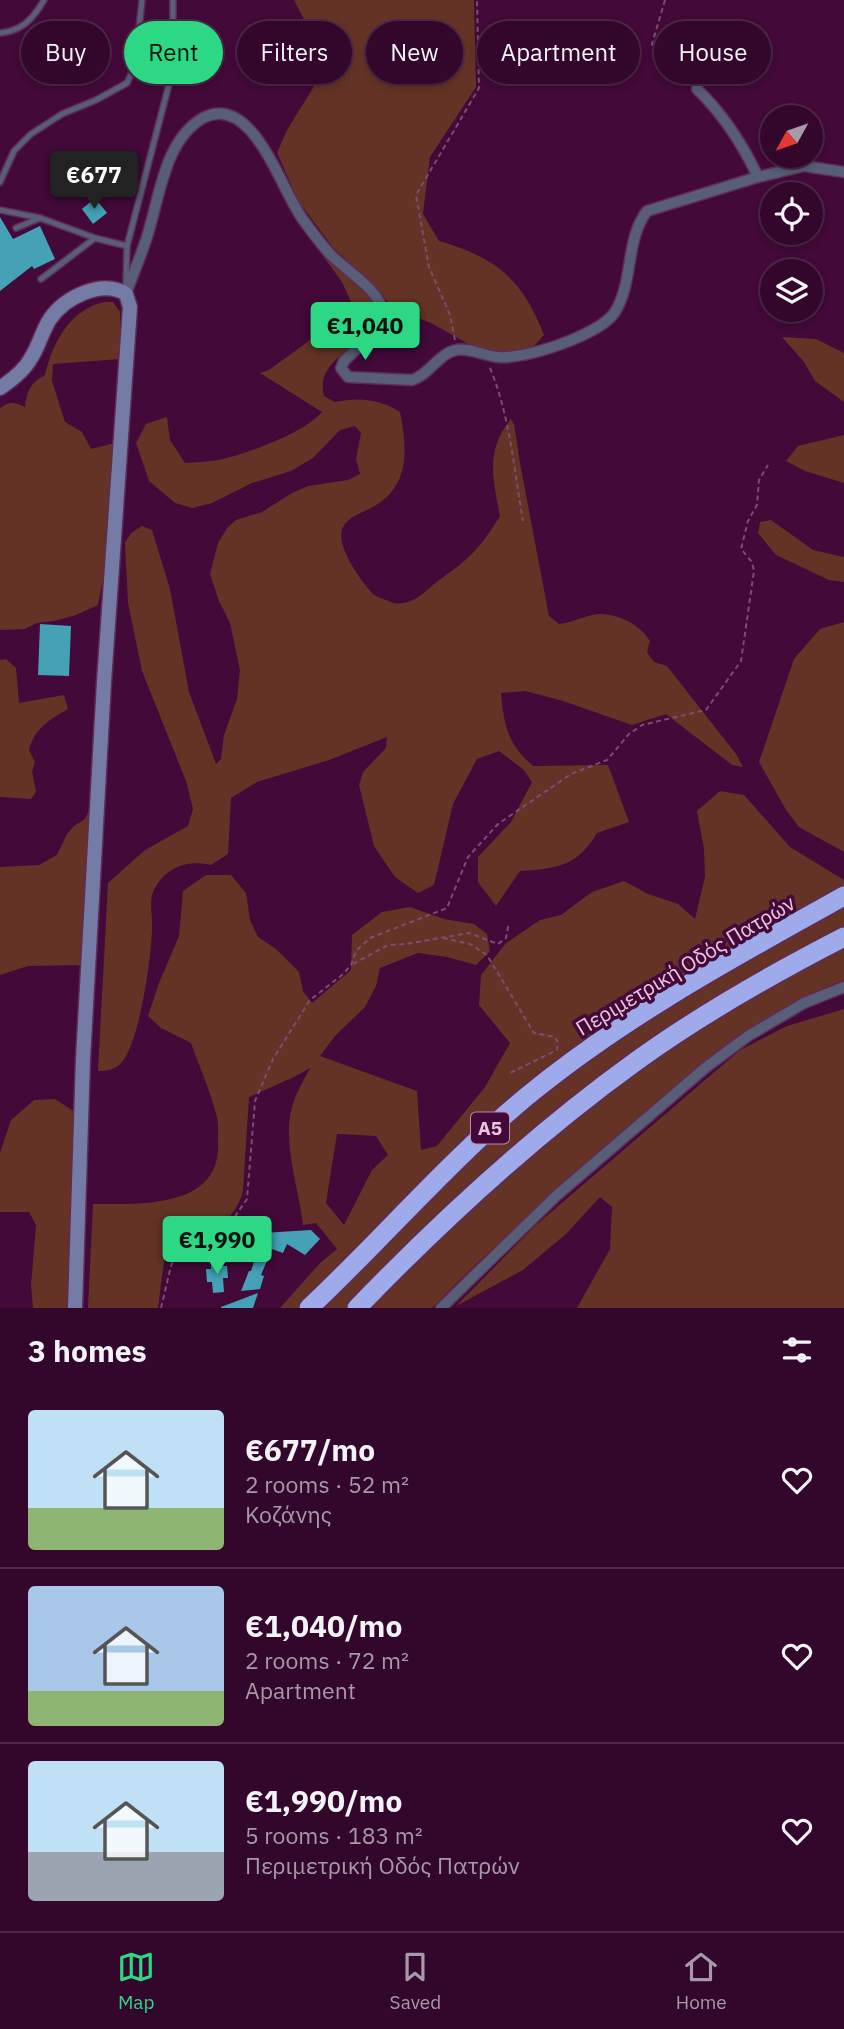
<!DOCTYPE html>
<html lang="en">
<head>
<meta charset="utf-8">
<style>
	:root { --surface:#32072b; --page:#3a1033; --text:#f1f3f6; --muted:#a899a9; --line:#4d2847; --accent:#2cd884 }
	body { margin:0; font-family:"IBM Plex Sans",sans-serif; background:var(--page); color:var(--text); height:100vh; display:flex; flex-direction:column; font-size:26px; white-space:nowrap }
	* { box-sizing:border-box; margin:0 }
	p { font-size:23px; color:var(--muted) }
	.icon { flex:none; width:38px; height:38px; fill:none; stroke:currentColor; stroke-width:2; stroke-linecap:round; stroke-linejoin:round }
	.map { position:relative; height:1308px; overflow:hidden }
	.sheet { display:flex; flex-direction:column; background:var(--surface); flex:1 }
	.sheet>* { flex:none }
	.top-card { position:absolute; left:21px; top:21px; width:803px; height:63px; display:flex; gap:14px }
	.needle { width:46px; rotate:230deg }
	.buttons { position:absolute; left:760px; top:105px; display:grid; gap:14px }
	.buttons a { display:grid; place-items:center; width:63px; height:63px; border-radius:50%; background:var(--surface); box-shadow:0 4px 10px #0003,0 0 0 2px var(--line); font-size:35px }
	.price { position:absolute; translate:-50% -60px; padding:0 16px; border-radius:7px; background:var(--accent); color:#111; font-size:23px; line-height:46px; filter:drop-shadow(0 2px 4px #0008) }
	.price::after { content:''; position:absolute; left:50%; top:42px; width:21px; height:16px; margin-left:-10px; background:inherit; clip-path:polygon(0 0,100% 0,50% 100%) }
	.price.selected { background:#222; color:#fff }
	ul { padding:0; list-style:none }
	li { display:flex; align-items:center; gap:21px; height:175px; padding:0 28px }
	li+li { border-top:2px solid var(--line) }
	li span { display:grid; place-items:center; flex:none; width:196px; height:140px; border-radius:7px; color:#555 }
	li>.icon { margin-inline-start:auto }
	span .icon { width:84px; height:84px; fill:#fffc; stroke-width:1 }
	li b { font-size:30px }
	h2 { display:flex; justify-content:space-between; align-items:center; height:84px; padding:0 28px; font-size:30px }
	.tag { padding:0 24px; border-radius:32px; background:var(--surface); box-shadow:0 4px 10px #0003,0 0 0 2px var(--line); font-size:24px; line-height:63px }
	.tag.selected { background:var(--accent); color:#111 }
	.tab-bar { display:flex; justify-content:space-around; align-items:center; height:98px; border-top:2px solid var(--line); background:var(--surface); font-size:19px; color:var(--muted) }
	.tab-bar a { display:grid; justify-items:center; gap:4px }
	.tab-bar .selected { color:var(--accent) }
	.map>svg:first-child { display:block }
	.green { fill:#643326; fill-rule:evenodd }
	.building { fill:#44a1b6 }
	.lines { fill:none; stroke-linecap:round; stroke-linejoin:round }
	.lane-casing { stroke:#602b57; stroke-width:8 }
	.street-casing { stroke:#602b57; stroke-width:13 }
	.secondary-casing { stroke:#602b57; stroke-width:17 }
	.highway-casing { stroke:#602b57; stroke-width:22 }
	.path { stroke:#7d4c73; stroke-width:2; stroke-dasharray:5 3.5; stroke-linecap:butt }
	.lane { stroke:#585e77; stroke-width:5 }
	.street { stroke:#585e77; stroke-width:10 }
	.secondary { stroke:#747ca5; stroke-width:14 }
	.highway { stroke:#9eaae9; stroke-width:19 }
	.labels { text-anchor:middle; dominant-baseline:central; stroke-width:7; stroke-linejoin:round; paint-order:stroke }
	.shield { fill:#420939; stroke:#b88eae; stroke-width:2 }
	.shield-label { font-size:19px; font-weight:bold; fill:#eac7e0 }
	.street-label { font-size:21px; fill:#eac7e0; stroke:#420939 }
</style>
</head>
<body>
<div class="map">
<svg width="844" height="1308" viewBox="0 0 844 1308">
	<rect width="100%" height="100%" fill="#420939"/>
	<g class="green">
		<path d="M 294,0 L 474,0 L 476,87 L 430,157 L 423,214 L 439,241 C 496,257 523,280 544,335 L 534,346 L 502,355 L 472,346 L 433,324 L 392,307 L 372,283 L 334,249 L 299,202 L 277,153 L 287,130 L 313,88 L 320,69 L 313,37 Z"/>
		<path d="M 305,231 C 313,241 320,252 330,261 C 344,275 382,294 374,318 C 364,350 314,358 324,396 L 335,402 C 357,397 381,399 400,412 C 407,448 411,486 373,507 C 362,513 349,516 343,527 C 334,544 361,581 372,593 C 377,598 385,599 391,602 C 407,608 422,595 433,585 C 448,573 466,562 478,547 C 486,538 493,527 500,516 C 493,480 485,450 511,419 L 514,424 L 520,463 L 549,616 L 559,624 C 573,623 588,613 603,614 C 622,616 640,625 650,641 L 647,652 L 654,662 L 667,666 L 736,754 L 743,767 L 732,765 L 666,714 L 632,725 L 560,700 L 525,691 L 501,693 C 504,726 508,744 533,766 L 608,765 L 629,822 L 597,833 C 578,866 556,869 520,871 L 496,906 L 478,882 L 478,857 L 511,822 L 532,782 L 524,770 L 499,751 L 477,759 L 453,804 L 434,885 L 418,893 L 395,877 L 374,846 L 359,785 L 363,772 L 386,748 L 387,737 L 329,760 L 257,782 L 231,798 L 228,854 L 211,865 C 186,859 164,868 153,892 C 149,902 153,919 152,930 C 151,959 140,1040 122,1062 C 115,1070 107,1071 98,1071 L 108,883 L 145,850 L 188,826 L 193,809 L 186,781 L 142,671 L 128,603 L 125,543 L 131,533 L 142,526 L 152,530 L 170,589 L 189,692 L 216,764 L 221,759 L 224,735 L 237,699 L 240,670 L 230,623 L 219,601 L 210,574 L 218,543 L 227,528 L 236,520 L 262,512 L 292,493 L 308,486 L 348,480 L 360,474 L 356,459 L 361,433 L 355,426 L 340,430 L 313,458 L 291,471 L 252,483 L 212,503 L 192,508 L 175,503 L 149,481 L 136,443 L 146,424 L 167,417 L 170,440 L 185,463 C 197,462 211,462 223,459 C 251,452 304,433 322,412 L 260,373 L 269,370 L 321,332 L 341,321 L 351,302 L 342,282 Z"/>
		<path d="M 105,302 L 113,302 L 120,312 L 120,359 L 53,364 L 52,381 L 65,422 L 82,432 L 91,449 L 115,443 L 105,569 L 98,605 L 76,615 L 54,621 L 37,623 L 25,629 L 0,630 L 0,408 C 10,401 14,402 25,407 C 27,391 30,383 45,375 C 52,343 71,308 105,302 Z"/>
		<polygon points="782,337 816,339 844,353 844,402 815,381 804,362"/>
		<polygon points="844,435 844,483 805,471 786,461 798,446"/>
		<polygon points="771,520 813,550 844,557 844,582 829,580 776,555 758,533 760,522"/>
		<polygon points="844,622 844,852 799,827 786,810 759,762 794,659 820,629"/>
		<path d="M 6,659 L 16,668 L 19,703 L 64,695 L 68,709 C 49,720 35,728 29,750 L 35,762 L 32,771 L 36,792 L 31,799 L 0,797 L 0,660 Z"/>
		<path d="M 720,791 L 744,795 L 790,847 L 844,880 L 844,980 C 747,1016 673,1087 597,1155 C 541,1205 484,1254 432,1308 L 280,1308 L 320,1263 L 337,1249 L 316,1223 L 303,1225 C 299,1189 282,1142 292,1107 C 296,1092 304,1080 310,1068 L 294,1077 L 249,1097 L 243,1191 C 235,1219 219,1228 193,1236 C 185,1239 174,1242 169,1249 C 163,1255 160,1296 158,1308 L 88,1308 L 93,1204 C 141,1204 222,1209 218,1141 C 218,1132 219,1122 216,1114 C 210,1090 199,1066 191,1043 L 161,1028 L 148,1016 L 159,983 L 179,936 L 183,891 L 206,875 L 231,875 L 246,893 L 250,920 L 258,937 L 276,949 L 299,972 L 303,991 L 312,1003 L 351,970 L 352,935 L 382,912 L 410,907 L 444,919 L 474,924 L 487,934 L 490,951 L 476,965 L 447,957 L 418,953 L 380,968 L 376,986 L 365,1007 L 335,1036 L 320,1056 L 417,1091 L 421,1150 L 437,1146 L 485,1087 L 510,1043 L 479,1005 L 481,975 L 506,943 L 540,920 L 561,915 L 592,892 L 624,881 L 648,894 L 678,904 L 695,919 L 705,877 L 704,849 L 697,811 ZM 337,1134 L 376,1136 L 388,1155 L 372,1170 L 344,1225 L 326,1203 Z"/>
		<polygon points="94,800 83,965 28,966 0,975 0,867 39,865 57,855 67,834 74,826 85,819"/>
		<polygon points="844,1009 844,1308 577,1308 610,1249 612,1207 600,1197 566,1234 523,1270 456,1306 536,1225 740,1050 787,1026"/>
		<polygon points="55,1099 78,1114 71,1308 33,1308 31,1285 36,1225 29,1212 0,1212 0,1153 11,1120 34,1100"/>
	</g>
	<g class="building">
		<polygon points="708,33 730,54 714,71 697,55 704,47 699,42"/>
		<polygon points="95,198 107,213 93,224 82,209"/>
		<polygon points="0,217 13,239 40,226 55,259 34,269 32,266 0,291"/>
		<polygon points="40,624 71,626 69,676 38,675"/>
		<polygon points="311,1230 320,1239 305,1255 287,1244 283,1253 272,1249 261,1275 264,1276 260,1289 241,1291 249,1271 251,1271 263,1233"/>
		<polygon points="218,1259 223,1261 223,1266 227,1266 228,1278 223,1278 224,1292 213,1293 212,1282 207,1282 206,1269 211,1269 211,1263"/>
		<polygon points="258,1293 253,1308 221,1308 221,1307"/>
	</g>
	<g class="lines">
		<defs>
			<g id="lane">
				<path d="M 0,33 C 22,31 33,19 44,0"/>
				<polyline points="0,182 14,151 31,134 62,114 96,100 127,83 135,66 142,0"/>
				<polyline points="0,210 40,218"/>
				<polyline points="16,228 40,218 95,238"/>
				<polyline points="41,279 95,238 127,246"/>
				<polyline points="126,285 127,246 173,69 173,0"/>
			</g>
			<g id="street">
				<path d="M 697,89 C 724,115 742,143 758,177"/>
				<path d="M 126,294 C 133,273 143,252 149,230 C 160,193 166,139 203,118 C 253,91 282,193 304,221 C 312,232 321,244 330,254 C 345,270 379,289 383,312 C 385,325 354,351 344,361 L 341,368 L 348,377 L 412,380 C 429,375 438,354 456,350 C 467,347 485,356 498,357 C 524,360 600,335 615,312 C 634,281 625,240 647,211 L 758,177 L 804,166 L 844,172"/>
				<polyline points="441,1308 556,1196 705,1068 748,1036 804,1003 844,987"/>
			</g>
			<path id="secondary" d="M 0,388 C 12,380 24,371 31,358 C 39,346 42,331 50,319 C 65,297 102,279 126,294 L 130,307 L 104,682 L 83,1059 L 75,1308"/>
			<g id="highway">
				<path d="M 309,1308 C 382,1239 448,1162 526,1097 C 623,1017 734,957 844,896"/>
				<path d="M 357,1308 C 443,1219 534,1135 635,1062 C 700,1015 772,974 844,937"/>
			</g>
		</defs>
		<use href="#lane" class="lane-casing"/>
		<use href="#street" class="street-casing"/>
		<use href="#secondary" class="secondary-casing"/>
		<use href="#highway" class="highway-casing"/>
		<g class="path">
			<polyline points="665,0 652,44 653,49 688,81"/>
			<polyline points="455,340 450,315 429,267 416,195 479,88 477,0"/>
			<path d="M 490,368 C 510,416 514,470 523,521"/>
			<polyline points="443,938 470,944 487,955 534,1033 555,1037 558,1043 557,1050 508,1074"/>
			<polyline points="353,964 388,945 406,944 469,933 498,944 506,938 509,923"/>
			<polyline points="161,1308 171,1266 177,1253 185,1246 227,1228 247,1199 255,1101 273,1059 310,1000 342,975 351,965 356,951 370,938 447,908 468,857 498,824 571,774 607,760 629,734 642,725 706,710 741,661 754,571 752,562 741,549 748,521 757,505 759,480 768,465"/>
		</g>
		<use href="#lane" class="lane"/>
		<use href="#street" class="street"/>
		<use href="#secondary" class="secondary"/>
		<use href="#highway" class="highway"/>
	</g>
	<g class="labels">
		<rect class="shield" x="471" y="1112.5" width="38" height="31" rx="5"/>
		<g class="shield-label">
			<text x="490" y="1128">Α5</text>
		</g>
		<g class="street-label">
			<text transform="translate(685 965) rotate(-31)">Περιμετρική Οδός Πατρών</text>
		</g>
	</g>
</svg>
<div class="buttons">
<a><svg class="needle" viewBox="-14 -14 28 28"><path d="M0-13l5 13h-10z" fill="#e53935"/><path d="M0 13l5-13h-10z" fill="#a899a9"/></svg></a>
<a><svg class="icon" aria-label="locate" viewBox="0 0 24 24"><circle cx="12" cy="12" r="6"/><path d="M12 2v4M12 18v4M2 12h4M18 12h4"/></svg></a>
<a><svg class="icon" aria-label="layers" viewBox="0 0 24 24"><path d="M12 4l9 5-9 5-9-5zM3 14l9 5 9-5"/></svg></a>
</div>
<b class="price selected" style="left:94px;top:211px">€677</b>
<b class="price" style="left:365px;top:362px">€1,040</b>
<b class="price" style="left:217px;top:1276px">€1,990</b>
<div class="top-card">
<a class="tag">Buy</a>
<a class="tag selected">Rent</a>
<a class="tag">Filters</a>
<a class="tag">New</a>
<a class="tag">Apartment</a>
<a class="tag">House</a>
</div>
</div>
<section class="sheet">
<h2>3 homes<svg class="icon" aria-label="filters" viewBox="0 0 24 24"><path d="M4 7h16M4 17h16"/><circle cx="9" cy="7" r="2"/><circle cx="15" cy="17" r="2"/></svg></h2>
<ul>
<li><span style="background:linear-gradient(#bfe0f5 70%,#8fb573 0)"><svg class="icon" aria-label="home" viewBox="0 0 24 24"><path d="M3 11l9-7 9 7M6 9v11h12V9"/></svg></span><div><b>€677/mo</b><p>2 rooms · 52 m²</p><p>Κοζάνης</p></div><svg class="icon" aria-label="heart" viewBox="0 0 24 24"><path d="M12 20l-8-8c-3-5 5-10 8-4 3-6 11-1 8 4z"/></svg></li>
<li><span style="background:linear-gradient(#a9c7e8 75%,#8fb573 0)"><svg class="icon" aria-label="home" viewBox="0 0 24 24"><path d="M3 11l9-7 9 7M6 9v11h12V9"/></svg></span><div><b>€1,040/mo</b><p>2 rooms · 72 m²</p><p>Apartment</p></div><svg class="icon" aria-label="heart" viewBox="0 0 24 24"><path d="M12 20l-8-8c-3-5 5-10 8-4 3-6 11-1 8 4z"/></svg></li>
<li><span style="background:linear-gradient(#bfe0f5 65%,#9aa5b1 0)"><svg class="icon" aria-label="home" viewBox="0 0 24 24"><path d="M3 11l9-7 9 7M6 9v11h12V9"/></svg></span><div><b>€1,990/mo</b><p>5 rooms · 183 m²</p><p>Περιμετρική Οδός Πατρών</p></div><svg class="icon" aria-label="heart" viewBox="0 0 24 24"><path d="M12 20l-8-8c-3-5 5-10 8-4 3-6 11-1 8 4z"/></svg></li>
</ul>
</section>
<nav class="tab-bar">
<a class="selected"><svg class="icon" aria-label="map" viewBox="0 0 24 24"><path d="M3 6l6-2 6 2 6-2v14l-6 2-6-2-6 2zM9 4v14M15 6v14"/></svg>Map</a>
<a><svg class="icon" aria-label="saved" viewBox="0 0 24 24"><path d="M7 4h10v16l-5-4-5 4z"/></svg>Saved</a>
<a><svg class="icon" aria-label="home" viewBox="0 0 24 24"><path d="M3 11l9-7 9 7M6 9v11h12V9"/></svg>Home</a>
</nav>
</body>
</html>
